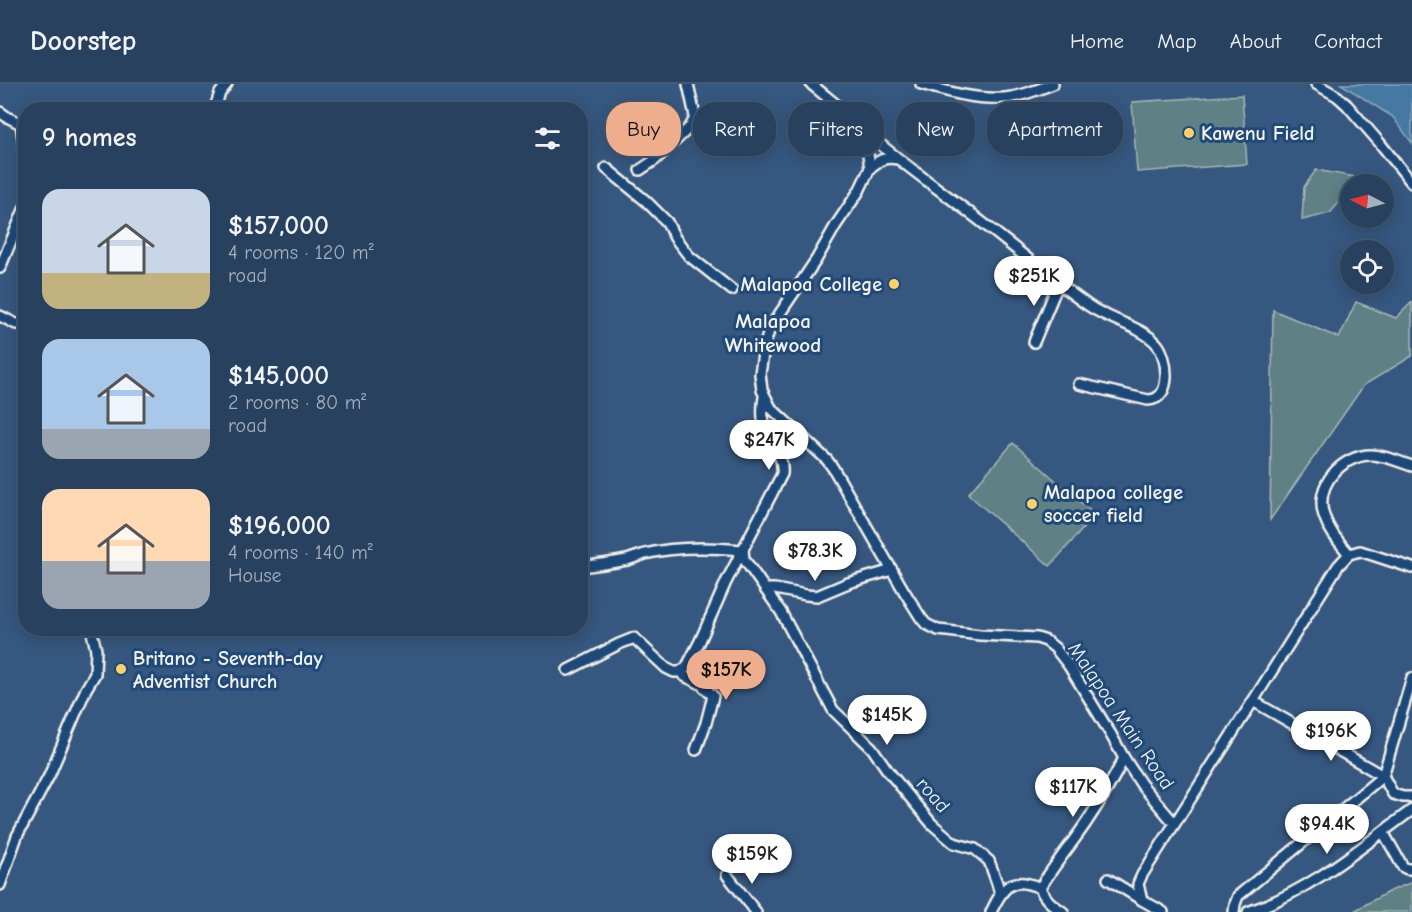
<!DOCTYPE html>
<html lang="en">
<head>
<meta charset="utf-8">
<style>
	:root { --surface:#28415f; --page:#344c68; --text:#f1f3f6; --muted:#a5afbd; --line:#445a74; --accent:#eead8d }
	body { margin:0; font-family:"Comic Neue",sans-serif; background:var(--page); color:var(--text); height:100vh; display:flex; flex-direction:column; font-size:22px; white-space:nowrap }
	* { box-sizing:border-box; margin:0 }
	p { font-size:20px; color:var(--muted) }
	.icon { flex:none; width:33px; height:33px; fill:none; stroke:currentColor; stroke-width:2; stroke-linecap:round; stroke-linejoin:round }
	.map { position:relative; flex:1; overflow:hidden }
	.drawer { position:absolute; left:18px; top:18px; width:570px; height:534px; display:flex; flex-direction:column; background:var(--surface); border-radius:24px; box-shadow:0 3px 15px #0003,0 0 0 2px var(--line) }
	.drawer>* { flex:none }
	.banner { position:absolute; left:606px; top:18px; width:570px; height:54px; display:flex; gap:12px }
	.needle { width:39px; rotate:276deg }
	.fabs { position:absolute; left:1340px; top:90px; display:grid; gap:12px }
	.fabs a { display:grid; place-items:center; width:54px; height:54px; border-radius:50%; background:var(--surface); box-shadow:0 3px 15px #0003,0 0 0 2px var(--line); font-size:30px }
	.price { position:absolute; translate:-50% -51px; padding:0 14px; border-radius:21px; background:#fff; color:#222; font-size:20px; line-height:39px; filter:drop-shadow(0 2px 3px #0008) }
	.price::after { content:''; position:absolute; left:50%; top:36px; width:18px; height:14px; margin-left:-9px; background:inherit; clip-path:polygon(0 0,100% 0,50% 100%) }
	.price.selected { background:var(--accent); color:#111 }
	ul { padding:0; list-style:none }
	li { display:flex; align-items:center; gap:18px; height:150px; padding:0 24px }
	li span { display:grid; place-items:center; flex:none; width:168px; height:120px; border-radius:18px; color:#555 }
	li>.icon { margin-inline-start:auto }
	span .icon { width:72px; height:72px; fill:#fffc; stroke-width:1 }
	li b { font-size:26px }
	h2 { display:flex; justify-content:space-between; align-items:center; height:72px; padding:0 24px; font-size:26px }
	.tag { padding:0 21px; border-radius:24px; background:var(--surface); box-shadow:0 3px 15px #0003,0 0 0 2px var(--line); font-size:21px; line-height:54px }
	.tag.selected { background:var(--accent); color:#111 }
	header { display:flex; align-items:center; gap:36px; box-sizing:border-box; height:84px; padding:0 30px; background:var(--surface); border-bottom:2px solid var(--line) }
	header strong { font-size:28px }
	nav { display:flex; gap:33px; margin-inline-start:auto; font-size:21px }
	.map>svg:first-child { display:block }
	.green { fill:#5e8085; stroke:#a9b8b6; stroke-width:1.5 }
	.water { fill:#4578a2; stroke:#8ba8be; stroke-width:1.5 }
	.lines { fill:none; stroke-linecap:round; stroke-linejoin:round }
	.minor-casing { stroke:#f4f1e8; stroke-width:14 }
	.minor { stroke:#1f4a7a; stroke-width:9 }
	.poi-dot { fill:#ffd166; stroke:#1f4a7a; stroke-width:2 }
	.labels { text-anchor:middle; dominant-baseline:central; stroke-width:6; stroke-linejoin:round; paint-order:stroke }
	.poi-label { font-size:20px; font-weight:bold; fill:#f4f1e8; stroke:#1f4a7a; text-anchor:start }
	.street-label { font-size:20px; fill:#f4f1e8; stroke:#1f4a7a }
	.neighbourhood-label { font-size:21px; font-weight:bold; fill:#f4f1e8; stroke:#1f4a7a }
</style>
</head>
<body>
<header>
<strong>Doorstep</strong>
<nav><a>Home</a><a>Map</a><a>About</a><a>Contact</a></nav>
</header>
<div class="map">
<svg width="1412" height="828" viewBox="0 0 1412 828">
	<rect width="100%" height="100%" fill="#36577f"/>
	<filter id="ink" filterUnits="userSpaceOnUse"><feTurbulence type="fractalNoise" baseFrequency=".0167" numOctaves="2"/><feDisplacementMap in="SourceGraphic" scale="12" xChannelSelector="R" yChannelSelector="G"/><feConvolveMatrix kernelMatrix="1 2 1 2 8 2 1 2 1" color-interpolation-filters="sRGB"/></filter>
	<g filter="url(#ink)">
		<g class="green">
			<polygon points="1242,11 1247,80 1137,88 1132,18"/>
			<polygon points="1316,86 1361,94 1355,100 1350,100 1350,106 1330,129 1302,136 1304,103"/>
			<polygon points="1356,218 1396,234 1412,218 1412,272 1364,301 1270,436 1273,226 1339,254"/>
			<polygon points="1013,359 1095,431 1050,482 968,410"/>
			<polygon points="1412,798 1412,828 1352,828 1388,808"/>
		</g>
		<polygon class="water" points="1341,0 1412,0 1412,59 1393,33"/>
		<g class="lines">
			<defs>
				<g id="minor">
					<polyline points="811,0 844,27 859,42 865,54 867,64 870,84 859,107 836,141 816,176 770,244 764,263 760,290 762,306 771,324 827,376 833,384 904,507 921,534 926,540 938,546 947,547 980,551 1037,554 1046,557 1055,564 1069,582 1110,649 1124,674 1141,700 1174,739"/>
					<path d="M 921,0 C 949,8 975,16 1004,14 C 1020,13 1037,6 1053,0"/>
					<polyline points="1316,0 1337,12 1347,21 1379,58 1412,99"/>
					<polyline points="214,26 220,9 227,0"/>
					<polyline points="0,28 7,33 21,40 26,76"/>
					<path d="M 862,45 C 902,80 946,110 988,143 C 1022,169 1054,198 1089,222 C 1109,236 1141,242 1157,260 C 1168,273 1173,316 1148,316 L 1079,300"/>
					<polyline points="606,84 646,117 667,138 675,154 689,172 732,206"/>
					<path d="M 870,84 C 878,77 885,72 897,75"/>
					<polyline points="640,86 655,76 690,43 694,36 695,32 688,0"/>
					<polyline points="0,184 26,121"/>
					<polyline points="0,232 16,240 26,240"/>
					<polyline points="1034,258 1059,198"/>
					<polyline points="743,466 744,475 765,505 775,505 806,511 817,512 848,499 892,486"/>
					<path d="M 1349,470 C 1339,458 1329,447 1324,432 C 1314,401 1342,371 1371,371 C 1385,371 1399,378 1412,382"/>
					<path d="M 580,483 C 596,481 611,479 627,476 C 633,474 639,472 645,470 C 676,462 711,463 743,466"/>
					<polyline points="765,505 781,528 833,626 872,664 888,687 932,740 954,759 975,765 989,777 997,799 1000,810"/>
					<path d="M 568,586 L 619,560 L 634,554 L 666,584 L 674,588 L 679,588 L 686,584 L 700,557 L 726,498 L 782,390 C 784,372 773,362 766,346 C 762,336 762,324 764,313"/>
					<polyline points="684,592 701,600 713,612 706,639 696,666"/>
					<polyline points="1253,617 1383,692 1393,710 1403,713 1412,713"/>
					<polyline points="1383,748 1403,783 1407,785 1412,785"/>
					<polyline points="727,791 756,828"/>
					<polyline points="1108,795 1142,816"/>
					<polyline points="0,801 17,752 49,692 86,605 95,590 96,566 91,544"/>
					<path d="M 1040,804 C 1054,781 1071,761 1086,739 C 1100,718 1113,696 1124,674"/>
					<path d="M 991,828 C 1003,803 1011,791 1040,804 C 1045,816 1053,821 1063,828"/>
					<polyline points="1163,828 1142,816 1138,800 1142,791 1253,617 1338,482 1349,470 1360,467 1412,484"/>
					<polyline points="1234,828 1235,820 1238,812 1383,692 1412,594"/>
					<path d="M 1248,828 C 1310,807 1360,764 1412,726"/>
				</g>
			</defs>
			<use href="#minor" class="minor-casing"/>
			<use href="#minor" class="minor"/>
		</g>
	</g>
	<g class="poi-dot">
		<circle cx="1189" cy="49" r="6"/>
		<circle cx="894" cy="200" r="6"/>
		<circle cx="1032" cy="420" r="6"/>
		<circle cx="121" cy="585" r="6"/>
	</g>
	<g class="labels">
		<g class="poi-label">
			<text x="1201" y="49">Kawenu Field</text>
			<text x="882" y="200" text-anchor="end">Malapoa College</text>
			<text x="1044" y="408">Malapoa college<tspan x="1044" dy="23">soccer field</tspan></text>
			<text x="133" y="574">Britano - Seventh-day<tspan x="133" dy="23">Adventist Church</tspan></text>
		</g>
		<g class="street-label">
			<text transform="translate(1121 632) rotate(56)">Malapoa Main Road</text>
			<text transform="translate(933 711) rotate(49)">road</text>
		</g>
		<g class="neighbourhood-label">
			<text x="773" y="237">Malapoa<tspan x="773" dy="24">Whitewood</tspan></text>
		</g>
	</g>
</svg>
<div class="fabs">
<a><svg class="needle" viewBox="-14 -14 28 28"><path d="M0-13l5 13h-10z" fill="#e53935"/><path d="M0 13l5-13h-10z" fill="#a5afbd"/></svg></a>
<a><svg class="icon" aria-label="locate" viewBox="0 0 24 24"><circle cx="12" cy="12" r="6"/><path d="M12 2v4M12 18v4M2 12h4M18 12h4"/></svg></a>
</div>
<b class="price" style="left:1034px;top:223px">$251K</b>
<b class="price" style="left:769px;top:387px">$247K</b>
<b class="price" style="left:815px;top:498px">$78.3K</b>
<b class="price selected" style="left:726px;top:617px">$157K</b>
<b class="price" style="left:887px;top:662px">$145K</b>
<b class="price" style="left:1331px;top:678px">$196K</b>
<b class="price" style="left:1073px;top:734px">$117K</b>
<b class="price" style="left:1327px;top:771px">$94.4K</b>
<b class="price" style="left:752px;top:801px">$159K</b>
<div class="banner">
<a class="tag selected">Buy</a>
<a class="tag">Rent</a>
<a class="tag">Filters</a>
<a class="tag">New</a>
<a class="tag">Apartment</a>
</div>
<section class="drawer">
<h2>9 homes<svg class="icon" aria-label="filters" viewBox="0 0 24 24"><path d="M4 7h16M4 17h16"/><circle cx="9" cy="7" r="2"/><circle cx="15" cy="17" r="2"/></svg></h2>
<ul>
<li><span style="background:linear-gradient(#c9d6e8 70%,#c2b280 0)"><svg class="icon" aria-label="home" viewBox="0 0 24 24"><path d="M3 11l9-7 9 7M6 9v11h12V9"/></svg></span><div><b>$157,000</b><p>4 rooms · 120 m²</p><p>road</p></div></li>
<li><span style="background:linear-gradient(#a9c7e8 75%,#9aa5b1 0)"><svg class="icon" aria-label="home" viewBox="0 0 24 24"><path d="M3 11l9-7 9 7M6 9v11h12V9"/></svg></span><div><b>$145,000</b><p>2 rooms · 80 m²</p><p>road</p></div></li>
<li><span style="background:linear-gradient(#ffd9b3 60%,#9aa5b1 0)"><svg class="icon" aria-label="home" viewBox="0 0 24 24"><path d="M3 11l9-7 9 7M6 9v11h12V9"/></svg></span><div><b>$196,000</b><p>4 rooms · 140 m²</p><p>House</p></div></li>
</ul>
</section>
</div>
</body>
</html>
